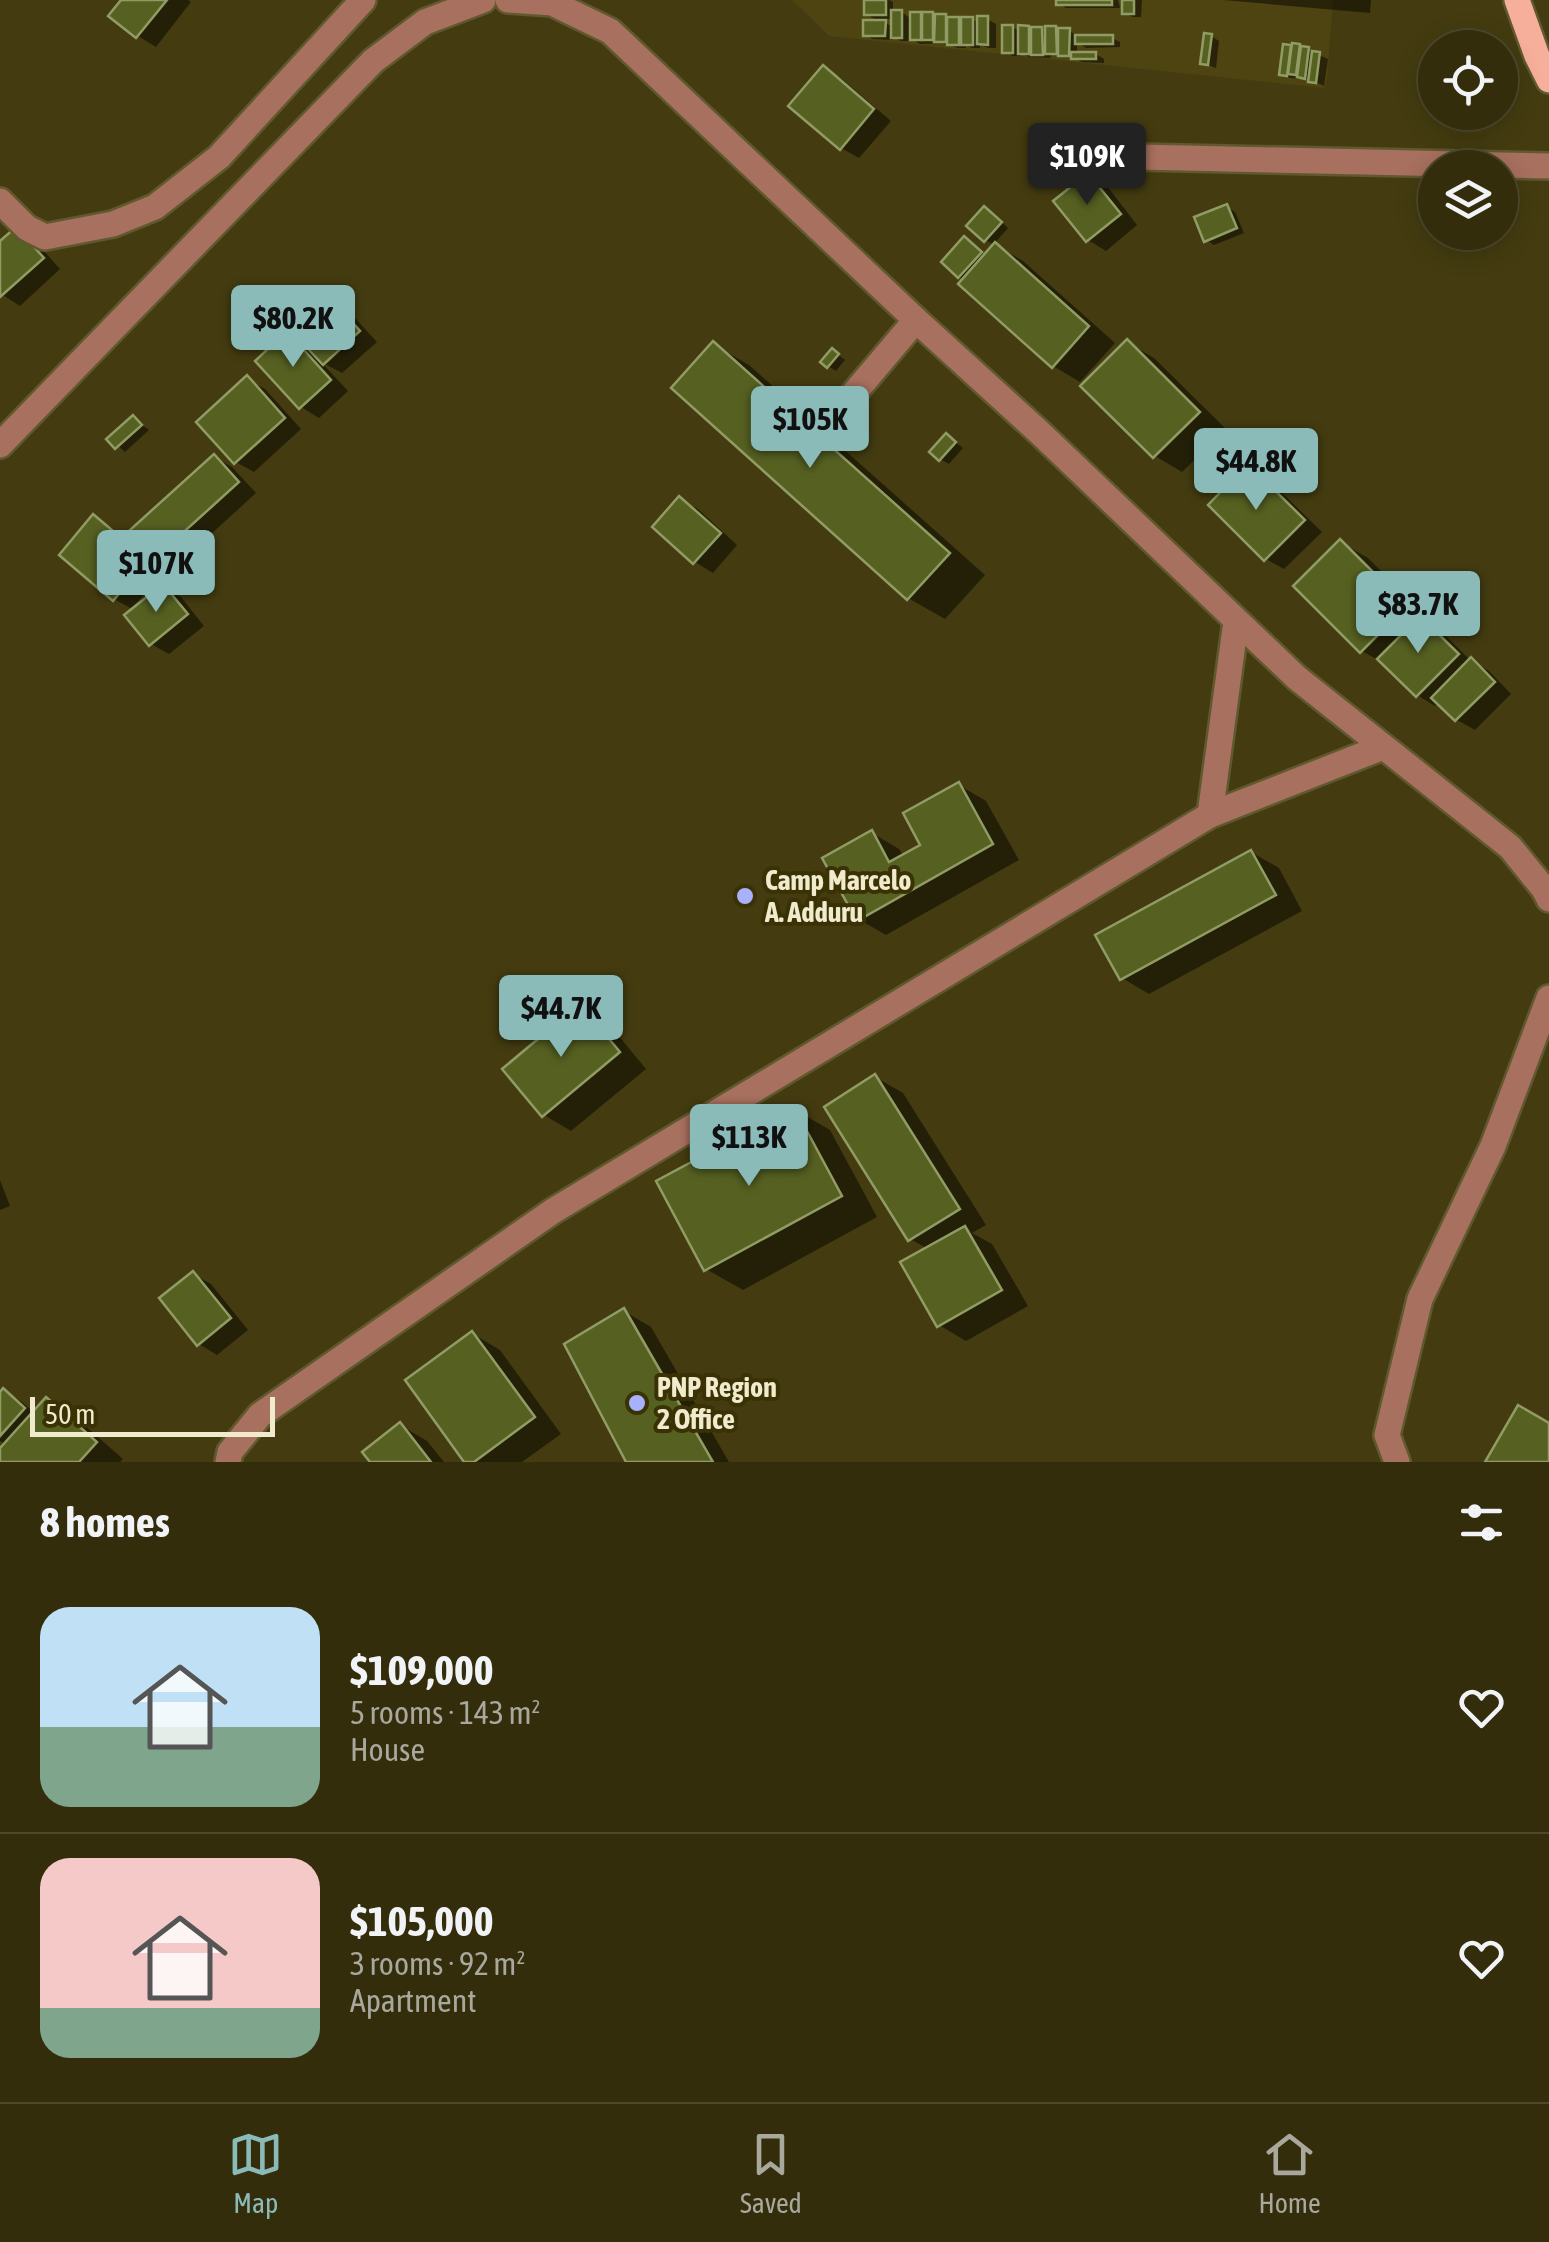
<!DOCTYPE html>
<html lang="en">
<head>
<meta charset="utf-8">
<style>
	:root { --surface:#332d0c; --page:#3b3515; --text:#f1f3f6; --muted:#a9a89d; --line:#4e492d; --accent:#8bbbb9 }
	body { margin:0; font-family:"Asap Condensed",sans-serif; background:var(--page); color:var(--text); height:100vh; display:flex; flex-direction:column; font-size:38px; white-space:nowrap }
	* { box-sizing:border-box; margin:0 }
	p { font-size:32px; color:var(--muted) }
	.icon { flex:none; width:55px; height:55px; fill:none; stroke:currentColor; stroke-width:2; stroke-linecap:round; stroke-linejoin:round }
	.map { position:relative; height:1462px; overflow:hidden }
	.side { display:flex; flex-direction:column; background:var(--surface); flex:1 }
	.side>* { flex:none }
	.tools { position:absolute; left:1418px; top:30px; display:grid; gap:20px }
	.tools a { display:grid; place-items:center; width:100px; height:100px; border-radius:50%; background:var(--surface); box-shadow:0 5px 25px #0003,0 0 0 2px var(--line); font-size:50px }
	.scale { position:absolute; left:30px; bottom:25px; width:245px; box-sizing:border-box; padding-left:10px; border:5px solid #f1ebce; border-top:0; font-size:28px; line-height:35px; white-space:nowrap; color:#f1ebce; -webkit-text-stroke:8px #3a3104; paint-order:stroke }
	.price { position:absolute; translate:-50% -85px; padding:0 22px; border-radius:10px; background:var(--accent); color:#111; font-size:32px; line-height:65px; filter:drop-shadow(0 2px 5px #0008) }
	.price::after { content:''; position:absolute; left:50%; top:60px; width:30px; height:22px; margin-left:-15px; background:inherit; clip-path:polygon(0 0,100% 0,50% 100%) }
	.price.current { background:#222; color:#fff }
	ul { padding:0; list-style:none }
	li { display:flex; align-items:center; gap:30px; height:250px; padding:0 40px }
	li+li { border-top:2px solid var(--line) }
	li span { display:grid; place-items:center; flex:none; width:280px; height:200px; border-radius:30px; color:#555 }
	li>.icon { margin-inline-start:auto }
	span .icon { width:120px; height:120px; fill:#fffc; stroke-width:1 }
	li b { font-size:42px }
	h2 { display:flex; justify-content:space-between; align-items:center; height:120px; padding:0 40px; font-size:42px }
	.menu { display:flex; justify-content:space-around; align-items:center; height:140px; border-top:2px solid var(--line); background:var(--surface); font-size:28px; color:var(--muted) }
	.menu a { display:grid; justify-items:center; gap:5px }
	.menu .current { color:var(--accent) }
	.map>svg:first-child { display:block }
	.built { fill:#4e4411 }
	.shadow { fill:#0007; fill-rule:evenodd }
	.building { fill:#566121; stroke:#919c65; stroke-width:2.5 }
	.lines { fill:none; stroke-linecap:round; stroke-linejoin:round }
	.minor-casing { stroke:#60582e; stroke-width:30 }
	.major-casing { stroke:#60582e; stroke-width:30 }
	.minor { stroke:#a8705e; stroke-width:25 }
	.major { stroke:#f5af9a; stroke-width:25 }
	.poi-dot { fill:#a7b1fc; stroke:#3a3104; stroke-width:4 }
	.labels { text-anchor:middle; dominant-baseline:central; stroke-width:8; stroke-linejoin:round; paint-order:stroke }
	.poi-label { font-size:28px; font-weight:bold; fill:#f1ebce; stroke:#3a3104; text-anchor:start }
</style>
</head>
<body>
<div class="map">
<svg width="1549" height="1462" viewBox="0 0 1549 1462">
	<rect width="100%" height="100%" fill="#443c10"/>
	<polygon class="built" points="792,0 1333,0 1327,77 1324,88 829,36"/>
	<g class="shadow">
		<polygon points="124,0 188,0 191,2 156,47 138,36 111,16"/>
		<path d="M 866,0 L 889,0 L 893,2 L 893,12 L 901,12 L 912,19 L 912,15 L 932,14 L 958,19 L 964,23 L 972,19 L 979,23 L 987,19 L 996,24 L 996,48 L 988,48 L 980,44 L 980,48 L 972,48 L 966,45 L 966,48 L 958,48 L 942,43 L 920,44 L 909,37 L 909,41 L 901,41 L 893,37 L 893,40 L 873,39 L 865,35 L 881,23 L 866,14 ZM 878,19 L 893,19 L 893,27 Z"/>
		<polygon points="1058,0 1118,0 1120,8 1066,8 1058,3"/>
		<polygon points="1125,0 1142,0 1141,17 1133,17 1125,13"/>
		<polygon points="1223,0 1371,0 1370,13"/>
		<polygon points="1013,27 1020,32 1028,28 1042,30 1048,33 1048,29 1069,31 1077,35 1112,38 1120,42 1120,47 1086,48 1077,42 1077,54 1053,52 1050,58 1029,57 1021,53 1021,56 1013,56 1005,51"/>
		<polygon points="1211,36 1219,41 1216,68 1203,63"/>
		<polygon points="1294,46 1308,50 1328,59 1324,86 1308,79 1290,78 1282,74 1285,47"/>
		<polygon points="1096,54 1104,59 1104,63 1082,62 1076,59 1081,60 1082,55"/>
		<polygon points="824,69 842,79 891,121 859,158 841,148"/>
		<polygon points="1089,176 1107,186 1137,225 1106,251 1088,240"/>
		<polygon points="1227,207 1235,212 1244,233 1214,245 1206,240"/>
		<polygon points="993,214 1008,228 994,244 1023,261 1115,343 1080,382 1053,366 944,262 973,244 986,256 995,245 985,240"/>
		<polygon points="34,240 60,269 20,306 0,293 0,245"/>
		<polygon points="336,306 354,317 377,342 342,373 321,362 348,391 319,418 301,407 287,335 307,346"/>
		<polygon points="1127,342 1154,358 1226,429 1182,472 1155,456 1083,386"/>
		<polygon points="713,344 749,365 985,575 945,619 908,598"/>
		<polygon points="833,351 845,360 836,371 828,366"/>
		<polygon points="247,379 265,389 301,429 254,472 236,462"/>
		<polygon points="133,418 149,430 125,452 110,439"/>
		<polygon points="947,436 963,448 949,464 940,459"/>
		<polygon points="214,457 232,467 256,493 175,567 157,556"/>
		<polygon points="1249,467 1267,478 1322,532 1284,569 1266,559"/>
		<polygon points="680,499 698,509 737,545 713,573 695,562 655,527"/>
		<polygon points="93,517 111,528 163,572 133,607 135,609 163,587 181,597 204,626 169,654 151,644 134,610 114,599"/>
		<polygon points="1340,542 1368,558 1433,623 1431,625 1439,629 1470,660 1489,671 1511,694 1475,730 1457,720 1439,702 1435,706 1417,695 1387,665 1362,651"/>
		<polygon points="959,785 986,801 1019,860 886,935 858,919 872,833 899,849 904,857 924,846"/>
		<polygon points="1251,852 1279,868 1302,911 1149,994 1122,978"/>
		<polygon points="580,1007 608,1023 646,1069 571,1131 544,1115"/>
		<polygon points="875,1077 903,1093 986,1225 972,1233 992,1244 1028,1306 966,1341 939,1325 928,1249 910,1239"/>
		<polygon points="794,1109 830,1130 877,1217 743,1290 706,1269"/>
		<polygon points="0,1180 10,1206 0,1210"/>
		<polygon points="193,1274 211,1284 248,1330 217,1355 199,1344"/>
		<polygon points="624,1311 651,1327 729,1462 629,1462"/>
		<polygon points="473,1334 500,1350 561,1434 522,1462 467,1462"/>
		<polygon points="4,1391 22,1402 35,1413 47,1400 74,1416 123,1459 120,1462 0,1462 0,1452 6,1445 0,1441 0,1396"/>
		<polygon points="400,1425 427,1441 444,1462 373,1462"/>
	</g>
	<g class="building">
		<polygon points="121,0 167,0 136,38 108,16"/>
		<rect x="864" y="0" width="22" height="15"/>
		<rect x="1056" y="0" width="56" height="5"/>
		<rect x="1122" y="0" width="12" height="14"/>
		<rect x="891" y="10" width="11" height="28"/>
		<rect x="910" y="12" width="11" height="28"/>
		<rect x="922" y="12" width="11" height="28"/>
		<polygon points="935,14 946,14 946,42 934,42"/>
		<polygon points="977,16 988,16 988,45 977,44"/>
		<rect x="947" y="17" width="12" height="28"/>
		<rect x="961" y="17" width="12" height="28"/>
		<polygon points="863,20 886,20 885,36 863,36"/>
		<rect x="1002" y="25" width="11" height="28"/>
		<polygon points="1018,25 1029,26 1029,54 1018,54"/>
		<polygon points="1045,26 1056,26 1057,54 1045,54"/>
		<polygon points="1031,27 1042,27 1043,55 1031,55"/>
		<polygon points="1058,28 1070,28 1069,56 1058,56"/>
		<polygon points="1204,33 1212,34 1208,65 1200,64"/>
		<rect x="1075" y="35" width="38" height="9"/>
		<polygon points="1292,43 1300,44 1296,75 1288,74"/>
		<polygon points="1283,44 1291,45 1287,76 1279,75"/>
		<polygon points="1301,46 1309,47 1305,79 1297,77"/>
		<polygon points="1312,51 1320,52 1316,83 1308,82"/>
		<rect x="1071" y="52" width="25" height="7"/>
		<polygon points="823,65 874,109 840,150 788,106"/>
		<polygon points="1088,173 1121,214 1086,242 1053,201"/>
		<polygon points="1227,204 1237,228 1204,242 1194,217"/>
		<polygon points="984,206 1002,222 984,242 966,226"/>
		<polygon points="16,227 44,258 0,297 0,241"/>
		<polygon points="964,236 982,252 958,278 941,262"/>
		<polygon points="995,242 1089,326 1052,368 958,284"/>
		<polygon points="335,303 360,331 323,365 298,338"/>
		<polygon points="287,331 331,380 299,409 255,361"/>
		<polygon points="1127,339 1200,412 1153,458 1080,386"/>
		<polygon points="713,341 950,553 907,600 671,388"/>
		<polygon points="832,348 839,354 827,368 820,362"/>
		<polygon points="247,375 285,418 234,464 196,422"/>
		<polygon points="133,415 142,425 115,449 106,439"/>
		<polygon points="946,433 956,442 939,461 929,452"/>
		<polygon points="214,454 239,482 155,558 130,530"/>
		<polygon points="1248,464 1305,520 1264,561 1208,505"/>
		<polygon points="679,496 721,533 693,564 652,527"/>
		<polygon points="93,514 147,560 113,601 59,555"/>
		<polygon points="1340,539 1407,606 1360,653 1293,586"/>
		<polygon points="163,584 188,614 149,646 124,615"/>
		<polygon points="1420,616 1459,654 1416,697 1377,659"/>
		<polygon points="1471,657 1495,682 1455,721 1431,698"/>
		<polygon points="959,782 993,844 857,921 822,858 872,830 889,862 920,845 903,813"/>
		<polygon points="1251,850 1276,895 1120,980 1095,935"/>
		<polygon points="580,1004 620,1052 542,1117 502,1069"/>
		<polygon points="875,1074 960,1209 908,1241 824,1107"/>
		<polygon points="794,1107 842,1196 704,1271 656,1181"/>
		<polygon points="965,1226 1002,1290 937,1327 900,1262"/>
		<polygon points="193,1271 231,1318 197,1346 159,1298"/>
		<polygon points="624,1308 713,1462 626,1462 564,1344"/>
		<polygon points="472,1331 535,1417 474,1462 464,1462 405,1380"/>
		<polygon points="3,1388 25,1408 0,1436 0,1392"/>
		<polygon points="46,1397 97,1442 79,1462 0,1462 0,1448"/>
		<polygon points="1518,1405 1549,1423 1549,1462 1485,1462"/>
		<polygon points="400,1422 431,1462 370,1462 362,1452"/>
	</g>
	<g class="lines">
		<defs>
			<g id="minor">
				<polyline points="508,0 552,3 610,31 916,320"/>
				<polyline points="1139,157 1549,166"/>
				<polyline points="0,201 27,228 45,237 113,224 155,207 219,157 363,0"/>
				<polyline points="834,417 916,320 1039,432 1297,678 1510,847 1544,889 1549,899"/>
				<polyline points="0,445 373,61 425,22 483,0"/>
				<polyline points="1210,815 1236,621"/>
				<polyline points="228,1462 230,1452 260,1415 553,1211 1210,815 1383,747"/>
				<polyline points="1397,1462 1387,1435 1420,1299 1493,1146 1549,998"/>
			</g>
			<polyline id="major" points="1517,0 1537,56 1549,80"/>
		</defs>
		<use href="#minor" class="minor-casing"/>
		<use href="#major" class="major-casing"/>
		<use href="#minor" class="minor"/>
		<use href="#major" class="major"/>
	</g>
	<g class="poi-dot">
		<circle cx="745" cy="896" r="10"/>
		<circle cx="637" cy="1403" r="10"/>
	</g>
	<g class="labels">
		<g class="poi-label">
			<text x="765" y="880">Camp Marcelo<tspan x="765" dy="32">A. Adduru</tspan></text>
			<text x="657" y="1387">PNP Region<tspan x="657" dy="32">2 Office</tspan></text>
		</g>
	</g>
</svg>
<div class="tools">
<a><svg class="icon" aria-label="locate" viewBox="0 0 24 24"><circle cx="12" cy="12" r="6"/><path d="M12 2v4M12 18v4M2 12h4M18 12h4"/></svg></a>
<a><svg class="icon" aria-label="layers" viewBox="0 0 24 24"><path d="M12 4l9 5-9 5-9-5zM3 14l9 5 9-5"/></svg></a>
</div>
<div class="scale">50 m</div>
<b class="price current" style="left:1087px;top:208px">$109K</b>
<b class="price" style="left:293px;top:370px">$80.2K</b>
<b class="price" style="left:810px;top:471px">$105K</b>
<b class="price" style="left:1256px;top:513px">$44.8K</b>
<b class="price" style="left:156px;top:615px">$107K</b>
<b class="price" style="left:1418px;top:656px">$83.7K</b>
<b class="price" style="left:561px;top:1060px">$44.7K</b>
<b class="price" style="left:749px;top:1189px">$113K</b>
</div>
<section class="side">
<h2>8 homes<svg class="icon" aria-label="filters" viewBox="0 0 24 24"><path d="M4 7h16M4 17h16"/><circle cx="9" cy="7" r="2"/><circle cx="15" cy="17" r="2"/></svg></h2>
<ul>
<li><span style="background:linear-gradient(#bfe0f5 60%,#7fa58c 0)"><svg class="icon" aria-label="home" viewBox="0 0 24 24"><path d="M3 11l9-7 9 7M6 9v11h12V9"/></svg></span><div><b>$109,000</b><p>5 rooms · 143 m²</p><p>House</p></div><svg class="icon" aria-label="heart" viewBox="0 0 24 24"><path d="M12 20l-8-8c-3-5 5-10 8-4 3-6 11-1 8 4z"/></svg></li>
<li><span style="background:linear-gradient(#f6c9c9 75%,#7fa58c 0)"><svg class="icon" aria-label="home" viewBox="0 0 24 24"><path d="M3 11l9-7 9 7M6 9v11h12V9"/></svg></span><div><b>$105,000</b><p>3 rooms · 92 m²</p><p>Apartment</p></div><svg class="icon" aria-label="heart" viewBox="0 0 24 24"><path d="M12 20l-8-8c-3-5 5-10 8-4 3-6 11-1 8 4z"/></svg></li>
</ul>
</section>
<nav class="menu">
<a class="current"><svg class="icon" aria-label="map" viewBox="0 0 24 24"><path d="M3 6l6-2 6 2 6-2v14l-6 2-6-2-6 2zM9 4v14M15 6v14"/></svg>Map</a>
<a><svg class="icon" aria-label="saved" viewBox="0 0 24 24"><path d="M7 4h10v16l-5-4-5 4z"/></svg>Saved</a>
<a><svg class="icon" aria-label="home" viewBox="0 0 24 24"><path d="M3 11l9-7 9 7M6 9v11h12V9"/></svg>Home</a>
</nav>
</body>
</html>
